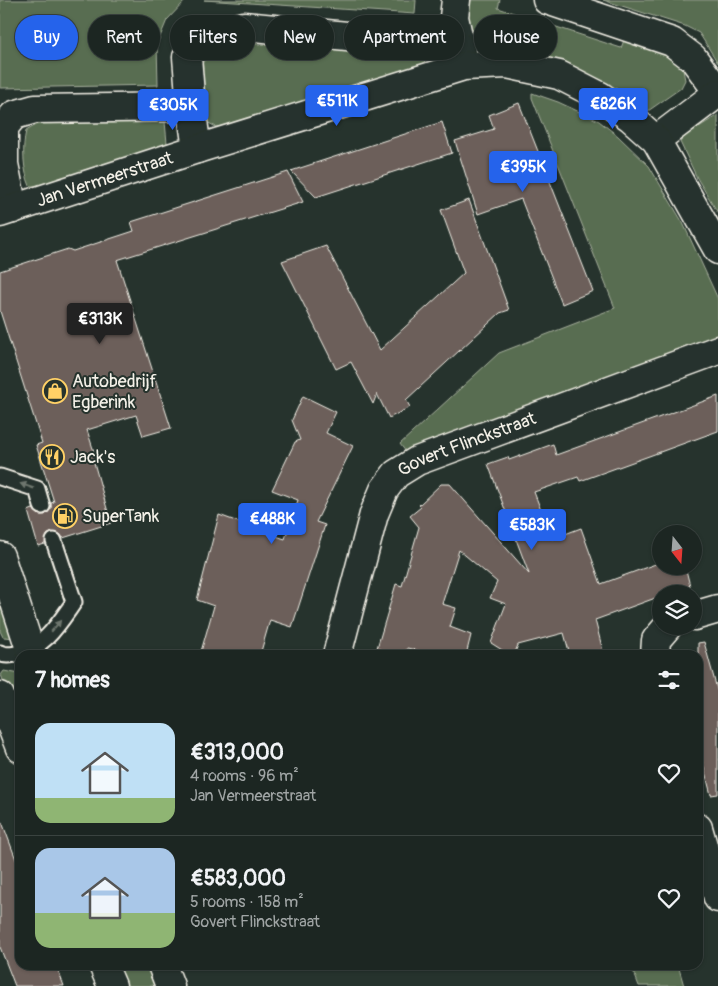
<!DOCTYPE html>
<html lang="en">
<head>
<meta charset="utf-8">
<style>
	:root { --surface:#1c2622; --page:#252e2a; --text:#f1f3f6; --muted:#a0a5a5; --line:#3a4340; --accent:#2563eb }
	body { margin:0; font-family:Pangolin,sans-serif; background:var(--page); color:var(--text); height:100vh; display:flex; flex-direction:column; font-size:19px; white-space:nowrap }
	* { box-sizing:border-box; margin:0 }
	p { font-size:16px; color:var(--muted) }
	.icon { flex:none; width:28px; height:28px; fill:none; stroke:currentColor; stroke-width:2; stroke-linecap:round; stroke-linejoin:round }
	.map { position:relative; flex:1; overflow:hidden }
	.sheet { position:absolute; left:15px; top:650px; width:688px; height:320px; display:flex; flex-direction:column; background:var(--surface); border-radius:15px; box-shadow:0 1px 4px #0004,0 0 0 1px var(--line) }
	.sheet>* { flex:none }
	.top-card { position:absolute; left:15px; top:15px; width:689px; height:45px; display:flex; gap:10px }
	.needle { width:32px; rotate:163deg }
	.fabs { position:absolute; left:652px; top:525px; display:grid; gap:10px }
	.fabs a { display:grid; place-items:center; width:50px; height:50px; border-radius:50%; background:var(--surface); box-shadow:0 1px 4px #0004,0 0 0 1px var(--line); font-size:25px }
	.price { position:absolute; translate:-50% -42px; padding:0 11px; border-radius:5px; background:var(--accent); color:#fff; font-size:16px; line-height:32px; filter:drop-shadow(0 1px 2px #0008) }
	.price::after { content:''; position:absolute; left:50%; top:30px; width:15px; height:11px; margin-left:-8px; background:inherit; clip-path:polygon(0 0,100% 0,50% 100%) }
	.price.current { background:#222; color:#fff }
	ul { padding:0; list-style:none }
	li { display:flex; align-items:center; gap:15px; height:125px; padding:0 20px }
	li+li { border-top:1px solid var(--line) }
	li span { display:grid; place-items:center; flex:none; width:140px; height:100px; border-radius:15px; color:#555 }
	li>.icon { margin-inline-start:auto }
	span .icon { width:60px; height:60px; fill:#fffc; stroke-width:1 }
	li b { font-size:21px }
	h2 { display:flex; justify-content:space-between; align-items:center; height:60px; padding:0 20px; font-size:21px }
	.pill { padding:0 18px; border-radius:22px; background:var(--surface); box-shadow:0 1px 4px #0004,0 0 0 1px var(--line); font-size:18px; line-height:45px }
	.pill.current { background:var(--accent); color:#fff }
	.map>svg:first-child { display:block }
	.green { fill:#586d51; stroke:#a6af9c }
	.building { fill:#6c5f5a; stroke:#f4f1e8 }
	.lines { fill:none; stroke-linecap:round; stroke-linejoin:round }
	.lane-casing { stroke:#f4f1e8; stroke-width:19 }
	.street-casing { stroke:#f4f1e8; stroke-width:31 }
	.secondary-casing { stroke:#f4f1e8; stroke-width:31 }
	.lane { stroke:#26332d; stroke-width:15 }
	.street { stroke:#26332d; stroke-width:28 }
	.secondary { stroke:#26332d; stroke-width:28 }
	.oneway { fill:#6e766e }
	.labels { text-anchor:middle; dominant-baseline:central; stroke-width:4; stroke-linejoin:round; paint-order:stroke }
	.street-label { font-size:18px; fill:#f4f1e8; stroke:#26332d }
	.poi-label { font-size:18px; fill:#f4f1e8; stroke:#26332d; text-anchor:start }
</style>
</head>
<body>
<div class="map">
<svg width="718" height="986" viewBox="0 0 718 986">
	<rect width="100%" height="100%" fill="#26332d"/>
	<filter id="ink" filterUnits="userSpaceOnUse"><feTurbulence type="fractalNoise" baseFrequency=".02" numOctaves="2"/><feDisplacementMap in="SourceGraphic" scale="10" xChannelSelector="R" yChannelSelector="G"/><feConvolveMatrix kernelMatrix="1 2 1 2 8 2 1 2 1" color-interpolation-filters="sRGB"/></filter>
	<g filter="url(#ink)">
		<g class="green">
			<polygon points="0,0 186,0 167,20 157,44 158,85 0,88"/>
			<polygon points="204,0 416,0 415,14"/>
			<polygon points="466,0 500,0 498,8 621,48 628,30 671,53 683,70 685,80 681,88 648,111 635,104 605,83 476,54 471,51"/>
			<polygon points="603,0 718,0 718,63 699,33 685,26"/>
			<polygon points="233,43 356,48 420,53 426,58 424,63 419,66 230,125 216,127 207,122 195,83 203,62 219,47"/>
			<polygon points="532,93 558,102 599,121 618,136 649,166 683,223 718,299 718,337 406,452 400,444 499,353 615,308 532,98"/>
			<path d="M 164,111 L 167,143 L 160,147 L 86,172 L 38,186 L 30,186 C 23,170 22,148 26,131 L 38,124 L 55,120 Z"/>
			<polygon points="718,115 718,213 697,178 680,142 686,135"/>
			<polygon points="0,584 16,638 3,637 0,631"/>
			<polygon points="4,671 20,674 20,725 1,675"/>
			<polygon points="112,965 155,965 162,986 122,986"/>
			<polygon points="631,965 678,965 684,986 639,986"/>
		</g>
		<g class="building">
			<polygon points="519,103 593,291 562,304 521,199 478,214 455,141 494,129 489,115"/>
			<polygon points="442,122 452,153 316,197 291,171"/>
			<polygon points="288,172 303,202 117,260 171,428 143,436 136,415 87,430 96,458 93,459 111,523 63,538 60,534 52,532 47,535 45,544 38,546 28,511 33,509 39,515 45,515 51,509 51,503 54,502 36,445 42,443 0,311 0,271 68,249 73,251 134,231 131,222"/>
			<polygon points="469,200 509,310 500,313 406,400 410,407 389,418 377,394 373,404 351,362 336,369 282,261 326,246 380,350 464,273 441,210"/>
			<polygon points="303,396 336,412 326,433 353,446 316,522 325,525 292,627 270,620 260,655 200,655 214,606 197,600 219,515 241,523 240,524 285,539 298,500 272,490 295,442 300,440 292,420"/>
			<polygon points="718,396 718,431 580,481 578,477 534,492 552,539 581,528 601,584 661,562 661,566 685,566 690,586 667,594 661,594 661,596 595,620 604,655 570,655 564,633 518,645 514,655 510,655 491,643 506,604 490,598 497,582 459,550 442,604 456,608 450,627 471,635 466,655 438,655 407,648 405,655 399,655 377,648 396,584 402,586 419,527 410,516 421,507 419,505 441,484 450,484 529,574 488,464 508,457 509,460 553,444 556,455"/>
			<polygon points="704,642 718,693 718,794 711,795 698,744 698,643"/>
			<polygon points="0,822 2,822 20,870 20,965 56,965 64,986 15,986 0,947"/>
		</g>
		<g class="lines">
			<defs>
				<g id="lane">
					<polyline points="0,477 37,489 42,506"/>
					<path d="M 0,653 C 5,656 10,655 16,654 C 44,649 59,623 74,602 L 54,541"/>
				</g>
				<g id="street">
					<polyline points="456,0 454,17 464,64"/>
					<polyline points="547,0 672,42 693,58 718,92"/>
					<polyline points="656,140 718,93"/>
					<polyline points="197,149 191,107 187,57 196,41 215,31 244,26 460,47"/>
					<polyline points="13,209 4,164 4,127 14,115 35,109 191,107"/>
					<path id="s1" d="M 0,213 L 197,149 L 464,66 L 507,64 L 559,75 L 600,96 L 630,117 L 656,140 L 718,250"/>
					<polyline points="694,616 718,609"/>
					<path id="s2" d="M 337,655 L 374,514 L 384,490 L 396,474 L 417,461 L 718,350"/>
					<polyline points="655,655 656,640 668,626"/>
					<polyline points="698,828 718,898"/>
				</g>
				<g id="secondary">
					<polyline points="0,556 32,655"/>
					<polyline points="0,696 20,748"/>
					<polyline points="103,965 112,986"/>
					<polyline points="162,965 170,986"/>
				</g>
			</defs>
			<use href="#lane" class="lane-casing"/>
			<use href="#street" class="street-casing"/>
			<use href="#secondary" class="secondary-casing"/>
			<use href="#lane" class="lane"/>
			<use href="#street" class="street"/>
			<use href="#secondary" class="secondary"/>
		</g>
		<defs><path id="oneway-solid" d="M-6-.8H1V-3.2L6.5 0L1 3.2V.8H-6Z" transform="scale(1.25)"/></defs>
		<g class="oneway">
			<use href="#oneway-solid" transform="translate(27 486) rotate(-161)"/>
			<use href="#oneway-solid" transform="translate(56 626) rotate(-50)"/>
		</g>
	</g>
	<defs>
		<symbol id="shop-ring" viewBox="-11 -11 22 22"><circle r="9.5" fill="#26332d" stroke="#ffd166" stroke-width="1.5"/><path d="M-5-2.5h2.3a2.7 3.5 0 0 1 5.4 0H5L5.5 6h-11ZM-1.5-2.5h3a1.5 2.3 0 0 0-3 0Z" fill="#ffd166"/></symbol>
		<symbol id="restaurant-ring" viewBox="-11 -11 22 22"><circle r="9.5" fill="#26332d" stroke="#ffd166" stroke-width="1.5"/><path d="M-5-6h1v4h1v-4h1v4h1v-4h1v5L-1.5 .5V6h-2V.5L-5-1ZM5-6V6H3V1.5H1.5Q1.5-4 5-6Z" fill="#ffd166"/></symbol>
		<symbol id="fuel-ring" viewBox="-11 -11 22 22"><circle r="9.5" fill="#26332d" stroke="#ffd166" stroke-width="1.5"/><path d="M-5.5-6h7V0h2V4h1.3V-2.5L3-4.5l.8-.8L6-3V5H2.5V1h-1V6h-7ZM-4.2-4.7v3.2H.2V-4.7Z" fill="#ffd166"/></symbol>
	</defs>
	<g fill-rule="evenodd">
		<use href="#shop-ring" x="41" y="377" width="28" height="28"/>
		<use href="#restaurant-ring" x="38" y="443" width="28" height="28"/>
		<use href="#fuel-ring" x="51" y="502" width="28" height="28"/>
	</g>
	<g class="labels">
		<g class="street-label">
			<text stroke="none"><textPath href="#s1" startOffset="110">Jan Vermeerstraat</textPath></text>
			<text stroke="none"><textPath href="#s2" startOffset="269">Govert Flinckstraat</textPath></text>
		</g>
		<g class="poi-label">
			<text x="72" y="381">Autobedrijf<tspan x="72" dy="21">Egberink</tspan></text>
			<text x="70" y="457">Jack's</text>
			<text x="82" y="516">SuperTank</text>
		</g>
	</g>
</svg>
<div class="fabs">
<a><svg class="needle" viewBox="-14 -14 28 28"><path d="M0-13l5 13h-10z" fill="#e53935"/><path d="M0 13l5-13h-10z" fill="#a0a5a5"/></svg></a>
<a><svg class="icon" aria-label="layers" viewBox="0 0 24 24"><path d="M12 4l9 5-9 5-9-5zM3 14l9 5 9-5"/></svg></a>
</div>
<b class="price" style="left:337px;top:127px">€511K</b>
<b class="price" style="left:613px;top:130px">€826K</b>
<b class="price" style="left:173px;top:131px">€305K</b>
<b class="price" style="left:523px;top:193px">€395K</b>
<b class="price current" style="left:100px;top:345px">€313K</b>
<b class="price" style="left:272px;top:545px">€488K</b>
<b class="price" style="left:532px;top:551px">€583K</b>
<div class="top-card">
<a class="pill current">Buy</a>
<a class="pill">Rent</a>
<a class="pill">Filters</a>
<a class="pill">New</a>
<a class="pill">Apartment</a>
<a class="pill">House</a>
</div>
<section class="sheet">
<h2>7 homes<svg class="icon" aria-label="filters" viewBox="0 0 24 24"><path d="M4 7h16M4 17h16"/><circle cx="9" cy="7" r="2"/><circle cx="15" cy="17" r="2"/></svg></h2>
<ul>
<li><span style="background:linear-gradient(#bfe0f5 75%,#8fb573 0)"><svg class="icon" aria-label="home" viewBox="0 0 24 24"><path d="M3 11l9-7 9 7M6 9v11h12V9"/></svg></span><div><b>€313,000</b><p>4 rooms · 96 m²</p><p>Jan Vermeerstraat</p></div><svg class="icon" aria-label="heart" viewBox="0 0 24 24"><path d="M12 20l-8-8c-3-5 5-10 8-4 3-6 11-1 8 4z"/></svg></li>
<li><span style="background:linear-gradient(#a9c7e8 65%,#8fb573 0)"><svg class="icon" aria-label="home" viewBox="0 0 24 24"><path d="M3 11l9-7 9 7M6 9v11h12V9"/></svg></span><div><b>€583,000</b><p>5 rooms · 158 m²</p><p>Govert Flinckstraat</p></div><svg class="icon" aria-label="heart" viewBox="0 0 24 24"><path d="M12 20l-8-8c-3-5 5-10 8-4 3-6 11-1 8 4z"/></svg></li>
</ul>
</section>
</div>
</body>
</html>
